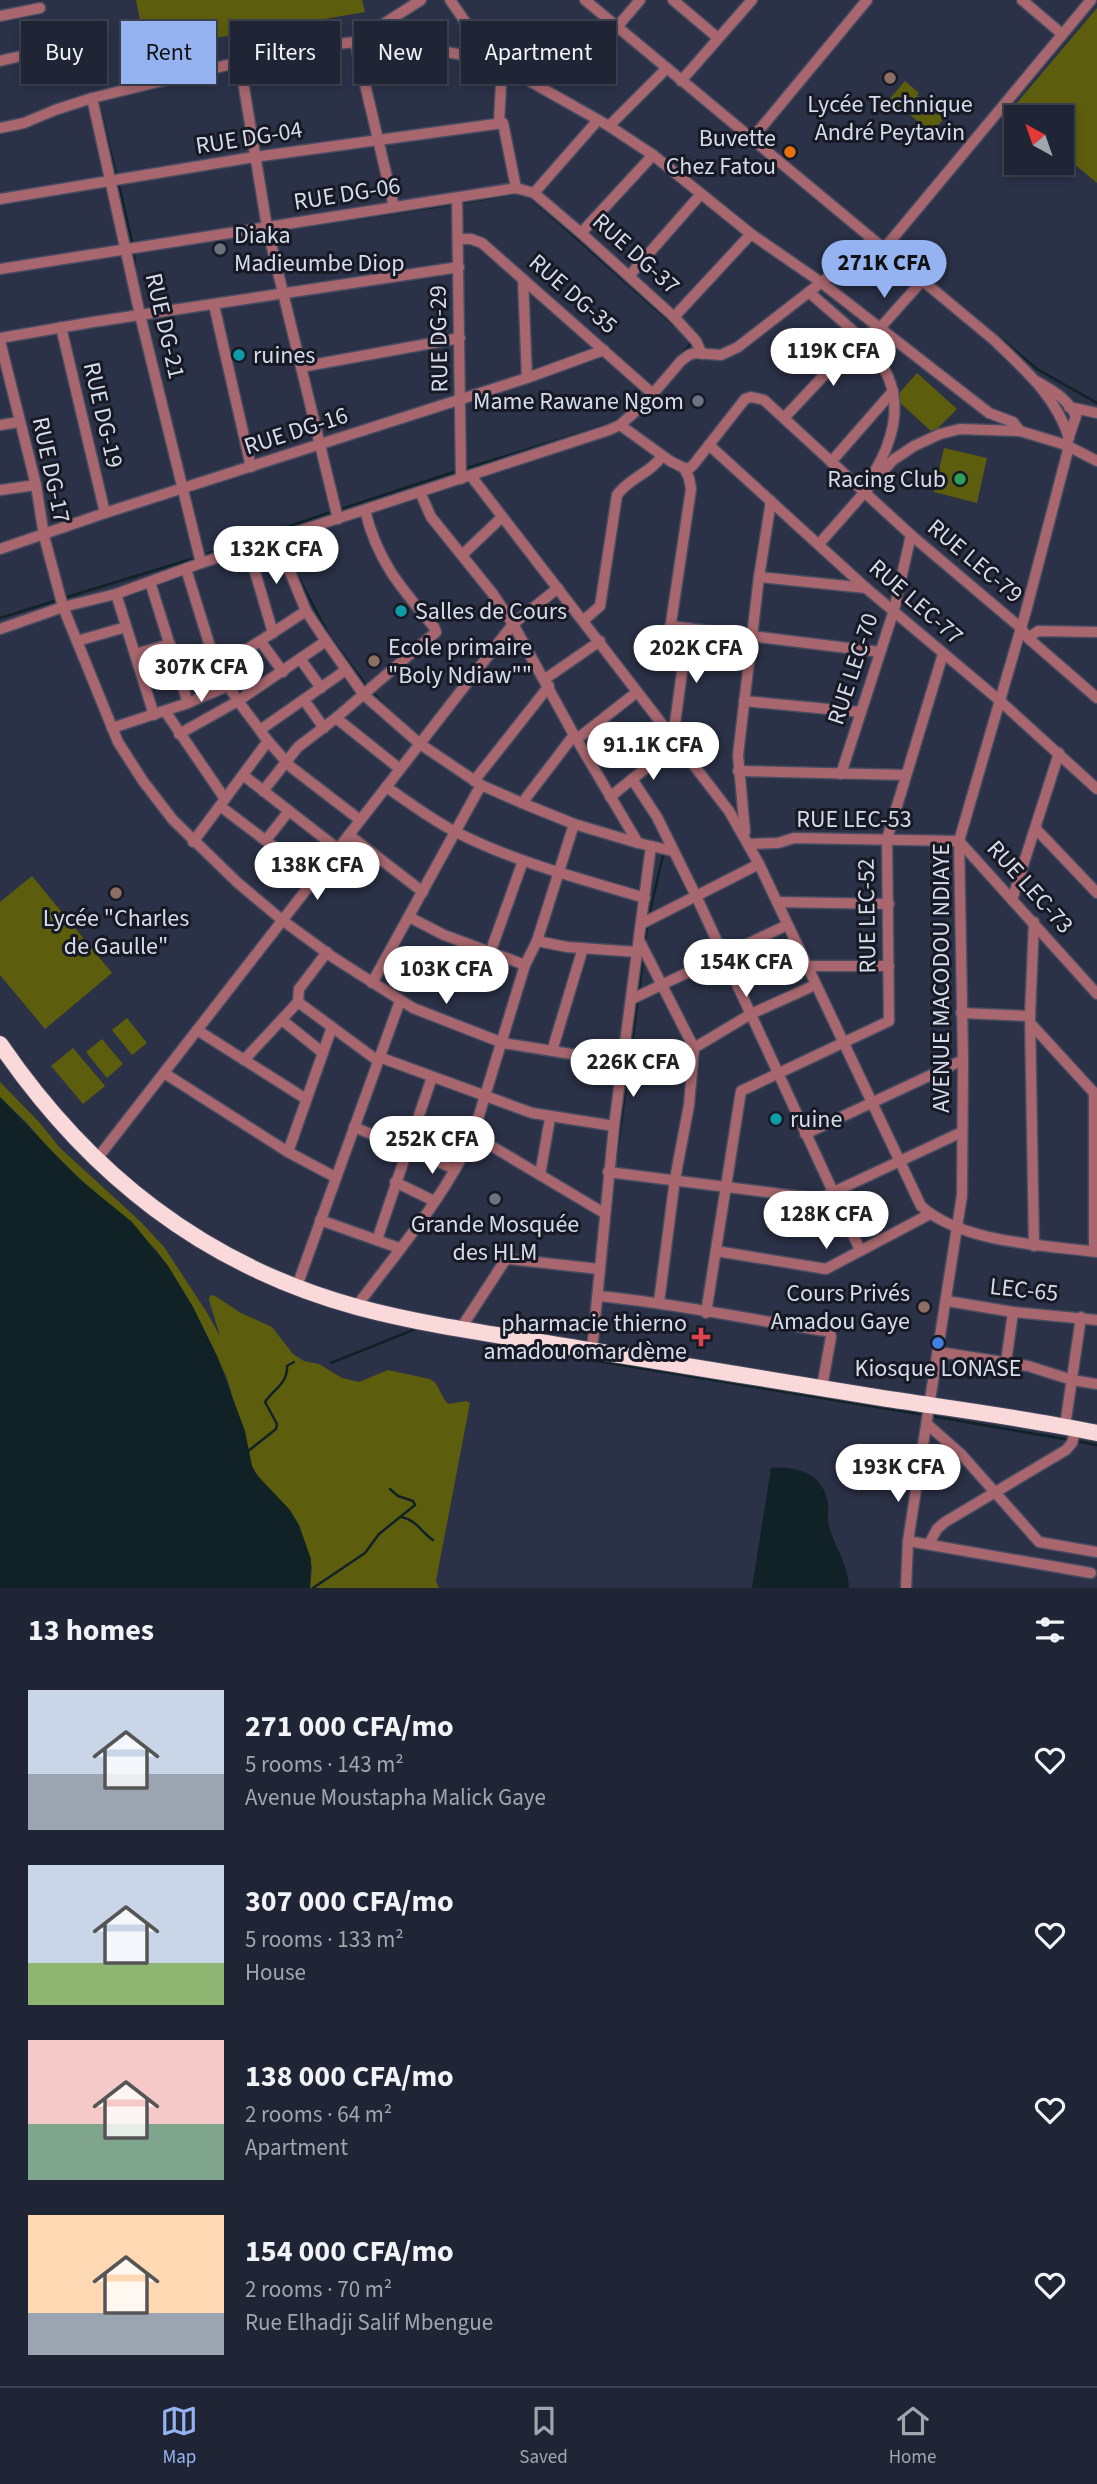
<!DOCTYPE html>
<html lang="en">
<head>
<meta charset="utf-8">
<style>
	:root { --surface:#202535; --page:#282d3d; --text:#f1f3f6; --muted:#a2a5ad; --line:#3d4250; --accent:#95b2f1 }
	body { margin:0; font-family:"Source Sans 3",sans-serif; background:var(--page); color:var(--text); height:100vh; display:flex; flex-direction:column; font-size:26px; white-space:nowrap }
	* { box-sizing:border-box; margin:0 }
	p { font-size:23px; color:var(--muted) }
	.icon { flex:none; width:38px; height:38px; fill:none; stroke:currentColor; stroke-width:2; stroke-linecap:round; stroke-linejoin:round }
	.map { position:relative; height:1588px; overflow:hidden }
	.details { display:flex; flex-direction:column; background:var(--surface); flex:1 }
	.details>* { flex:none }
	.hud { position:absolute; left:21px; top:21px; width:700px; height:63px; display:flex; gap:14px }
	.needle { width:46px; rotate:320deg }
	.tools { position:absolute; left:1004px; top:105px; display:grid; gap:14px }
	.tools a { display:grid; place-items:center; width:70px; height:70px; border-radius:0px; background:var(--surface); box-shadow:0 4px 10px #0003,0 0 0 2px var(--line); font-size:35px }
	.price { position:absolute; translate:-50% -60px; padding:0 16px; border-radius:24px; background:#fff; color:#222; font-size:23px; line-height:46px; filter:drop-shadow(0 2px 4px #0008) }
	.price::after { content:''; position:absolute; left:50%; top:42px; width:21px; height:16px; margin-left:-10px; background:inherit; clip-path:polygon(0 0,100% 0,50% 100%) }
	.price.active { background:var(--accent); color:#111 }
	ul { padding:0; list-style:none }
	li { display:flex; align-items:center; gap:21px; height:175px; padding:0 28px }
	li span { display:grid; place-items:center; flex:none; width:196px; height:140px; border-radius:0px; color:#555 }
	li>.icon { margin-inline-start:auto }
	span .icon { width:84px; height:84px; fill:#fffc; stroke-width:1 }
	li b { font-size:30px }
	h2 { display:flex; justify-content:space-between; align-items:center; height:84px; padding:0 28px; font-size:30px }
	.tag { padding:0 24px; border-radius:0px; background:var(--surface); box-shadow:0 4px 10px #0003,0 0 0 2px var(--line); font-size:24px; line-height:63px }
	.tag.active { background:var(--accent); color:#111 }
	.menu { display:flex; justify-content:space-around; align-items:center; height:98px; border-top:2px solid var(--line); background:var(--surface); font-size:19px; color:var(--muted) }
	.menu a { display:grid; justify-items:center; gap:4px }
	.menu .active { color:var(--accent) }
	.map>svg:first-child { display:block }
	.green { fill:#5c5e0d }
	.water { fill:#102226 }
	.lines { fill:none; stroke-linecap:round; stroke-linejoin:round }
	.stream { stroke:#102226; stroke-width:2.5 }
	.minor-casing { stroke:#474c61; stroke-width:13 }
	.highway-casing { stroke:#474c61; stroke-width:18 }
	.minor { stroke:#a8676e; stroke-width:10 }
	.highway { stroke:#fad9db; stroke-width:16 }
	.education-dot { fill:#8d6e63; stroke:#171a24; stroke-width:2.5 }
	.food-dot { fill:#e8710a; stroke:#171a24; stroke-width:2.5 }
	.worship-dot { fill:#6b7280; stroke:#171a24; stroke-width:2.5 }
	.culture-dot { fill:#0f9aa8; stroke:#171a24; stroke-width:2.5 }
	.leisure-dot { fill:#2e9e5b; stroke:#171a24; stroke-width:2.5 }
	.health-dot { fill:#e0444e; stroke:#171a24; stroke-width:2.5 }
	.shop-dot { fill:#3f7fe0; stroke:#171a24; stroke-width:2.5 }
	.labels { text-anchor:middle; dominant-baseline:central; stroke-width:6; stroke-linejoin:round; paint-order:stroke }
	.poi-label { font-size:24px; fill:#d7dcea; stroke:#171a24; text-anchor:end }
	.street-label { font-size:24px; fill:#d7dcea; stroke:#171a24 }
</style>
</head>
<body>
<div class="map">
<svg width="1097" height="1588" viewBox="0 0 1097 1588">
	<rect width="100%" height="100%" fill="#2b3147"/>
	<g class="green">
		<polygon points="136,0 362,0 365,12 146,50"/>
		<polygon points="1097,8 1097,183 1062,154 1062,117 1019,117 1011,110"/>
		<polygon points="905,81 919,93 917,95 944,118 932,133 904,110 901,114 887,102"/>
		<polygon points="917,373 957,409 933,433 895,398"/>
		<polygon points="944,448 987,458 977,503 934,492"/>
		<polygon points="32,876 112,973 45,1029 0,975 0,902"/>
		<polygon points="127,1018 147,1043 132,1055 112,1030"/>
		<polygon points="102,1039 123,1064 107,1078 86,1052"/>
		<polygon points="73,1048 105,1086 83,1104 51,1066"/>
		<path d="M 0,1082 L 39,1122 L 60,1148 L 141,1222 L 164,1247 L 206,1311 L 220,1336 L 209,1300 L 210,1295 L 215,1296 L 241,1313 L 272,1327 L 293,1354 L 304,1361 L 319,1364 L 342,1378 L 359,1382 L 388,1370 L 430,1379 C 440,1384 440,1396 448,1404 L 467,1401 L 470,1403 L 436,1581 L 439,1588 L 310,1588 L 312,1566 L 252,1466 L 227,1378 L 217,1356 L 193,1307 L 168,1266 L 156,1250 L 51,1151 L 27,1123 L 0,1097 Z"/>
	</g>
	<g class="water">
		<polygon points="0,1097 78,1178 132,1222 168,1266 193,1307 217,1356 245,1431 252,1466 256,1474 290,1510 299,1525 311,1559 310,1588 0,1588"/>
		<path d="M 771,1468 C 799,1466 824,1474 828,1504 C 829,1511 827,1519 829,1526 C 835,1549 848,1562 849,1588 L 752,1588 Z"/>
	</g>
	<g class="lines">
		<g class="stream">
			<polyline points="98,100 116,175"/>
			<polyline points="118,181 133,246"/>
			<polyline points="529,196 675,326"/>
			<polyline points="460,203 519,193"/>
			<polyline points="280,230 454,204"/>
			<polyline points="890,247 915,267"/>
			<polyline points="134,253 135,271"/>
			<polyline points="963,307 987,328"/>
			<polyline points="998,336 1037,369 1097,403"/>
			<polyline points="680,356 692,342"/>
			<polyline points="464,469 610,424 620,418"/>
			<polyline points="341,509 457,471"/>
			<polyline points="201,556 334,511"/>
			<polyline points="294,569 330,637 368,688"/>
			<polyline points="64,598 195,558"/>
			<polyline points="0,618 58,600"/>
			<polyline points="373,693 390,711"/>
			<polyline points="676,868 690,897"/>
			<polyline points="649,916 664,851"/>
			<polyline points="784,930 810,984"/>
			<polyline points="645,944 647,926"/>
			<polyline points="639,993 643,958"/>
			<polyline points="616,1159 638,999"/>
			<polyline points="587,1342 589,1325"/>
			<polyline points="510,1345 597,1361 925,1415"/>
			<polyline points="331,1363 418,1328"/>
			<polyline points="931,1416 1070,1440"/>
			<polyline points="1076,1441 1097,1445"/>
			<path d="M 247,1452 L 276,1429 L 277,1424 L 265,1402 C 274,1389 288,1383 287,1366 L 294,1362"/>
			<path d="M 401,1517 C 417,1520 421,1532 433,1540"/>
			<polyline points="313,1588 365,1553 379,1534 415,1505 413,1501 398,1496 390,1489"/>
		</g>
		<defs>
			<g id="minor">
				<polyline points="450,0 492,60"/>
				<path d="M 585,0 L 994,340 C 1025,370 1056,396 1069,438"/>
				<polyline points="673,0 718,38"/>
				<polyline points="1022,0 1062,34"/>
				<polyline points="0,16 40,8"/>
				<polyline points="617,27 640,0"/>
				<polyline points="0,61 60,47"/>
				<polyline points="240,63 267,227 338,519"/>
				<polyline points="681,81 752,0"/>
				<polyline points="92,98 140,315 201,563"/>
				<polyline points="499,123 501,84 511,70"/>
				<polyline points="609,126 667,68"/>
				<polyline points="0,128 24,123 55,110 92,98 293,49 355,42 435,50 492,60 609,126 653,155 751,234 822,283 989,413 1013,422 1020,431 1066,445 1097,461"/>
				<polyline points="751,140 867,0"/>
				<polyline points="534,193 598,120"/>
				<polyline points="457,198 461,479"/>
				<polyline points="0,199 254,157 503,123 516,188"/>
				<polyline points="394,207 355,42 421,0"/>
				<polyline points="581,233 653,155"/>
				<polyline points="459,239 471,239 482,243 653,394"/>
				<polyline points="883,250 1091,0"/>
				<polyline points="0,269 516,188 534,193 581,233 674,317 696,341 702,354"/>
				<polyline points="629,276 701,194"/>
				<polyline points="523,279 527,378"/>
				<path d="M 809,292 C 857,336 916,371 887,446 C 883,458 876,469 870,480"/>
				<polyline points="214,305 251,467"/>
				<polyline points="674,317 751,234"/>
				<polyline points="61,327 105,513"/>
				<polyline points="0,338 93,322 459,267"/>
				<polyline points="0,341 36,485 44,536 63,607 118,742 143,781 173,820 238,883 282,920 334,958 413,1008 503,1043 621,1062"/>
				<polyline points="301,367 460,338"/>
				<polyline points="1069,407 1097,413"/>
				<polyline points="784,418 859,338 880,328 921,282"/>
				<polyline points="0,425 19,422"/>
				<polyline points="620,425 670,461 684,468"/>
				<polyline points="709,445 866,588 999,700 1097,789"/>
				<polyline points="831,462 893,391"/>
				<polyline points="684,468 690,468 694,464 745,399 751,397 764,400 911,535 1021,628 1028,638 1097,698"/>
				<path d="M 471,476 L 729,811 L 759,864 L 921,1206 C 962,1243 1044,1245 1097,1252"/>
				<polyline points="0,490 36,485"/>
				<polyline points="420,492 431,517 493,594 513,624 574,735 638,843"/>
				<polyline points="276,538 306,611 326,641 364,695 420,744 481,785 522,803 574,824 638,843 673,851"/>
				<polyline points="819,544 893,460 914,446 940,434 960,429 1020,431"/>
				<polyline points="248,548 273,633"/>
				<polyline points="0,549 105,513 527,378 604,350"/>
				<polyline points="462,555 502,517"/>
				<polyline points="186,569 217,669 238,701 268,741 291,767 360,820"/>
				<polyline points="759,577 866,588"/>
				<polyline points="150,582 188,703"/>
				<polyline points="116,594 154,715"/>
				<path d="M 584,620 L 600,606 L 617,495 C 629,478 651,473 662,456"/>
				<polyline points="670,626 880,652"/>
				<polyline points="0,629 63,607 116,594 201,563 609,430 620,425 645,403 681,361 689,355 695,353 721,355 738,347 849,261 871,240"/>
				<polyline points="1028,638 1038,631 1097,632"/>
				<polyline points="77,641 126,627"/>
				<polyline points="261,642 283,672"/>
				<polyline points="668,643 691,489 689,478 684,468"/>
				<polyline points="135,654 170,644"/>
				<polyline points="301,660 321,688"/>
				<polyline points="217,669 306,611"/>
				<polyline points="545,679 600,641"/>
				<polyline points="304,700 324,728"/>
				<polyline points="744,701 860,712"/>
				<polyline points="165,711 225,799"/>
				<polyline points="336,718 400,769"/>
				<polyline points="112,728 188,703 228,686"/>
				<polyline points="260,730 346,670"/>
				<polyline points="179,734 238,701 326,641"/>
				<polyline points="673,738 688,628"/>
				<polyline points="577,739 637,692"/>
				<polyline points="738,771 906,775"/>
				<polyline points="841,774 894,610 911,535"/>
				<polyline points="243,775 338,849"/>
				<polyline points="632,779 657,817 697,898 860,1250"/>
				<polyline points="474,781 549,686"/>
				<path d="M 386,787 C 409,802 433,821 458,833 C 517,863 582,879 645,898"/>
				<path d="M 263,791 L 298,747 L 336,718 L 436,632 L 434,627 C 401,588 377,561 365,510"/>
				<polyline points="610,797 677,743"/>
				<polyline points="522,803 574,735"/>
				<polyline points="220,806 315,878"/>
				<polyline points="1036,829 1097,893"/>
				<polyline points="745,832 738,755 759,577 771,501"/>
				<polyline points="349,835 423,892"/>
				<polyline points="266,840 289,811"/>
				<polyline points="193,842 268,741"/>
				<polyline points="748,844 778,843 794,838 959,841 1097,994"/>
				<polyline points="1012,900 1059,753"/>
				<polyline points="777,902 889,904"/>
				<polyline points="409,917 444,935 525,965"/>
				<polyline points="1034,922 1030,1016 1034,1246"/>
				<polyline points="641,924 759,864"/>
				<polyline points="639,940 694,1048 689,1105 675,1179 659,1302"/>
				<polyline points="537,941 567,947 637,952"/>
				<polyline points="490,953 523,861"/>
				<polyline points="806,966 889,966"/>
				<polyline points="372,983 481,785"/>
				<polyline points="632,999 787,925"/>
				<polyline points="298,1002 378,1061"/>
				<polyline points="961,1013 1030,1016"/>
				<polyline points="282,1020 323,1053"/>
				<polyline points="1031,1024 1097,1096"/>
				<polyline points="197,1030 306,1099"/>
				<polyline points="694,1048 751,1014 815,985"/>
				<polyline points="552,1051 583,948"/>
				<polyline points="379,1057 532,1113 614,1126"/>
				<polyline points="244,1060 298,1002 299,989 327,952"/>
				<polyline points="164,1073 288,1152 335,1177"/>
				<polyline points="1094,1092 1094,1251"/>
				<polyline points="354,1127 455,1169"/>
				<polyline points="805,1134 963,1060"/>
				<polyline points="473,1135 604,1213"/>
				<polyline points="288,1152 332,1027"/>
				<polyline points="96,1160 513,624 558,588"/>
				<polyline points="608,1172 813,1198 823,1197 962,1132"/>
				<polyline points="540,1175 550,1118"/>
				<polyline points="395,1182 434,1201"/>
				<polyline points="320,1220 399,1248"/>
				<polyline points="377,1240 432,1077"/>
				<polyline points="716,1251 826,1269 930,1214"/>
				<polyline points="297,1286 400,1001"/>
				<path d="M 598,1296 C 675,1303 750,1320 827,1331 L 830,1333 L 831,1337 L 822,1387"/>
				<polyline points="947,1301 1013,1312 1097,1320"/>
				<path d="M 356,1307 C 397,1252 445,1197 473,1135 L 525,965 L 537,941 L 574,824"/>
				<polyline points="706,1313 741,1091 889,1021 887,839 943,654"/>
				<polyline points="461,1328 504,1262 508,1259 599,1269"/>
				<polyline points="592,1350 614,1126 651,846"/>
				<polyline points="939,1352 1028,1366 1072,1380 1097,1384"/>
				<polyline points="1006,1362 1013,1312"/>
				<polyline points="927,1424 961,1454 1039,1542 1097,1552"/>
				<polyline points="1065,1426 1081,1317"/>
				<polyline points="908,1541 1091,1573"/>
				<polyline points="929,1544 937,1529 945,1522 1066,1450 1072,1443 1076,1428"/>
				<path d="M 906,1588 L 908,1541 L 962,1195 L 963,1060 L 959,841 L 1026,611 L 1068,450 L 1066,445 L 1076,416 C 1067,398 1053,391 1036,381"/>
			</g>
			<path id="highway" d="M 0,1044 C 89,1174 204,1265 357,1307 C 435,1328 516,1337 595,1351 C 691,1366 786,1383 882,1398 C 954,1409 1026,1418 1097,1433"/>
		</defs>
		<use href="#minor" class="minor-casing"/>
		<use href="#highway" class="highway-casing"/>
		<use href="#minor" class="minor"/>
		<use href="#highway" class="highway"/>
	</g>
	<g class="education-dot">
		<circle cx="890" cy="78" r="7"/>
		<circle cx="374" cy="661" r="7"/>
		<circle cx="116" cy="893" r="7"/>
		<circle cx="924" cy="1307" r="7"/>
	</g>
	<circle class="food-dot" cx="790" cy="152" r="7"/>
	<g class="worship-dot">
		<circle cx="220" cy="249" r="7"/>
		<circle cx="698" cy="401" r="7"/>
		<circle cx="495" cy="1199" r="7"/>
	</g>
	<g class="culture-dot">
		<circle cx="239" cy="355" r="7"/>
		<circle cx="401" cy="611" r="7"/>
		<circle cx="776" cy="1119" r="7"/>
	</g>
	<circle class="leisure-dot" cx="960" cy="479" r="7"/>
	<path class="health-dot" d="M697.5 1326.5h7v7h7v7h-7v7h-7v-7h-7v-7h7z"/>
	<circle class="shop-dot" cx="938" cy="1343" r="7"/>
	<g class="labels">
		<g class="poi-label">
			<text x="890" y="104" text-anchor="middle">Lycée Technique<tspan x="890" dy="28">André Peytavin</tspan></text>
			<text x="776" y="138">Buvette<tspan x="776" dy="28">Chez Fatou</tspan></text>
			<text x="234" y="235" text-anchor="start">Diaka<tspan x="234" dy="28">Madieumbe Diop</tspan></text>
			<text x="253" y="355" text-anchor="start">ruines</text>
			<text x="684" y="401">Mame Rawane Ngom</text>
			<text x="946" y="479">Racing Club</text>
			<text x="415" y="611" text-anchor="start">Salles de Cours</text>
			<text x="388" y="647" text-anchor="start">Ecole primaire<tspan x="388" dy="28">"Boly Ndiaw""</tspan></text>
			<text x="116" y="918" text-anchor="middle">Lycée "Charles<tspan x="116" dy="28">de Gaulle"</tspan></text>
			<text x="790" y="1119" text-anchor="start">ruine</text>
			<text x="495" y="1224" text-anchor="middle">Grande Mosquée<tspan x="495" dy="28">des HLM</tspan></text>
			<text x="910" y="1293">Cours Privés<tspan x="910" dy="28">Amadou Gaye</tspan></text>
			<text x="687" y="1323">pharmacie thierno<tspan x="687" dy="28">amadou omar dème</tspan></text>
			<text x="938" y="1368" text-anchor="middle">Kiosque LONASE</text>
		</g>
		<g class="street-label">
			<text transform="translate(249 138) rotate(-9)">RUE DG-04</text>
			<text transform="translate(347 194) rotate(-9)">RUE DG-06</text>
			<text transform="translate(636 254) rotate(42)">RUE DG-37</text>
			<text transform="translate(573 294) rotate(41)">RUE DG-35</text>
			<text transform="translate(165 326) rotate(77)">RUE DG-21</text>
			<text transform="translate(439 339) rotate(-91)">RUE DG-29</text>
			<text transform="translate(103 415) rotate(77)">RUE DG-19</text>
			<text transform="translate(296 431) rotate(-18)">RUE DG-16</text>
			<text transform="translate(51 470) rotate(78)">RUE DG-17</text>
			<text transform="translate(975 561) rotate(40)">RUE LEC-79</text>
			<text transform="translate(916 602) rotate(41)">RUE LEC-77</text>
			<text transform="translate(853 669) rotate(-72)">RUE LEC-70</text>
			<text x="854" y="819">RUE LEC-53</text>
			<text transform="translate(1030 887) rotate(48)">RUE LEC-73</text>
			<text transform="translate(867 916) rotate(-91)">RUE LEC-52</text>
			<text transform="translate(941 978) rotate(-90)">AVENUE MACODOU NDIAYE</text>
			<text transform="translate(1024 1290) rotate(6)">LEC-65</text>
		</g>
	</g>
</svg>
<div class="tools">
<a><svg class="needle" viewBox="-14 -14 28 28"><path d="M0-13l5 13h-10z" fill="#e53935"/><path d="M0 13l5-13h-10z" fill="#a2a5ad"/></svg></a>
</div>
<b class="price active" style="left:884px;top:300px">271K CFA</b>
<b class="price" style="left:833px;top:388px">119K CFA</b>
<b class="price" style="left:276px;top:586px">132K CFA</b>
<b class="price" style="left:696px;top:685px">202K CFA</b>
<b class="price" style="left:201px;top:704px">307K CFA</b>
<b class="price" style="left:653px;top:782px">91.1K CFA</b>
<b class="price" style="left:317px;top:902px">138K CFA</b>
<b class="price" style="left:746px;top:999px">154K CFA</b>
<b class="price" style="left:446px;top:1006px">103K CFA</b>
<b class="price" style="left:633px;top:1099px">226K CFA</b>
<b class="price" style="left:432px;top:1176px">252K CFA</b>
<b class="price" style="left:826px;top:1251px">128K CFA</b>
<b class="price" style="left:898px;top:1504px">193K CFA</b>
<div class="hud">
<a class="tag">Buy</a>
<a class="tag active">Rent</a>
<a class="tag">Filters</a>
<a class="tag">New</a>
<a class="tag">Apartment</a>
</div>
</div>
<section class="details">
<h2>13 homes<svg class="icon" aria-label="filters" viewBox="0 0 24 24"><path d="M4 7h16M4 17h16"/><circle cx="9" cy="7" r="2"/><circle cx="15" cy="17" r="2"/></svg></h2>
<ul>
<li><span style="background:linear-gradient(#c9d6e8 60%,#9aa5b1 0)"><svg class="icon" aria-label="home" viewBox="0 0 24 24"><path d="M3 11l9-7 9 7M6 9v11h12V9"/></svg></span><div><b>271 000 CFA/mo</b><p>5 rooms · 143 m²</p><p>Avenue Moustapha Malick Gaye</p></div><svg class="icon" aria-label="heart" viewBox="0 0 24 24"><path d="M12 20l-8-8c-3-5 5-10 8-4 3-6 11-1 8 4z"/></svg></li>
<li><span style="background:linear-gradient(#c9d6e8 70%,#8fb573 0)"><svg class="icon" aria-label="home" viewBox="0 0 24 24"><path d="M3 11l9-7 9 7M6 9v11h12V9"/></svg></span><div><b>307 000 CFA/mo</b><p>5 rooms · 133 m²</p><p>House</p></div><svg class="icon" aria-label="heart" viewBox="0 0 24 24"><path d="M12 20l-8-8c-3-5 5-10 8-4 3-6 11-1 8 4z"/></svg></li>
<li><span style="background:linear-gradient(#f6c9c9 60%,#7fa58c 0)"><svg class="icon" aria-label="home" viewBox="0 0 24 24"><path d="M3 11l9-7 9 7M6 9v11h12V9"/></svg></span><div><b>138 000 CFA/mo</b><p>2 rooms · 64 m²</p><p>Apartment</p></div><svg class="icon" aria-label="heart" viewBox="0 0 24 24"><path d="M12 20l-8-8c-3-5 5-10 8-4 3-6 11-1 8 4z"/></svg></li>
<li><span style="background:linear-gradient(#ffd9b3 70%,#9aa5b1 0)"><svg class="icon" aria-label="home" viewBox="0 0 24 24"><path d="M3 11l9-7 9 7M6 9v11h12V9"/></svg></span><div><b>154 000 CFA/mo</b><p>2 rooms · 70 m²</p><p>Rue Elhadji Salif Mbengue</p></div><svg class="icon" aria-label="heart" viewBox="0 0 24 24"><path d="M12 20l-8-8c-3-5 5-10 8-4 3-6 11-1 8 4z"/></svg></li>
</ul>
</section>
<nav class="menu">
<a class="active"><svg class="icon" aria-label="map" viewBox="0 0 24 24"><path d="M3 6l6-2 6 2 6-2v14l-6 2-6-2-6 2zM9 4v14M15 6v14"/></svg>Map</a>
<a><svg class="icon" aria-label="saved" viewBox="0 0 24 24"><path d="M7 4h10v16l-5-4-5 4z"/></svg>Saved</a>
<a><svg class="icon" aria-label="home" viewBox="0 0 24 24"><path d="M3 11l9-7 9 7M6 9v11h12V9"/></svg>Home</a>
</nav>
</body>
</html>
